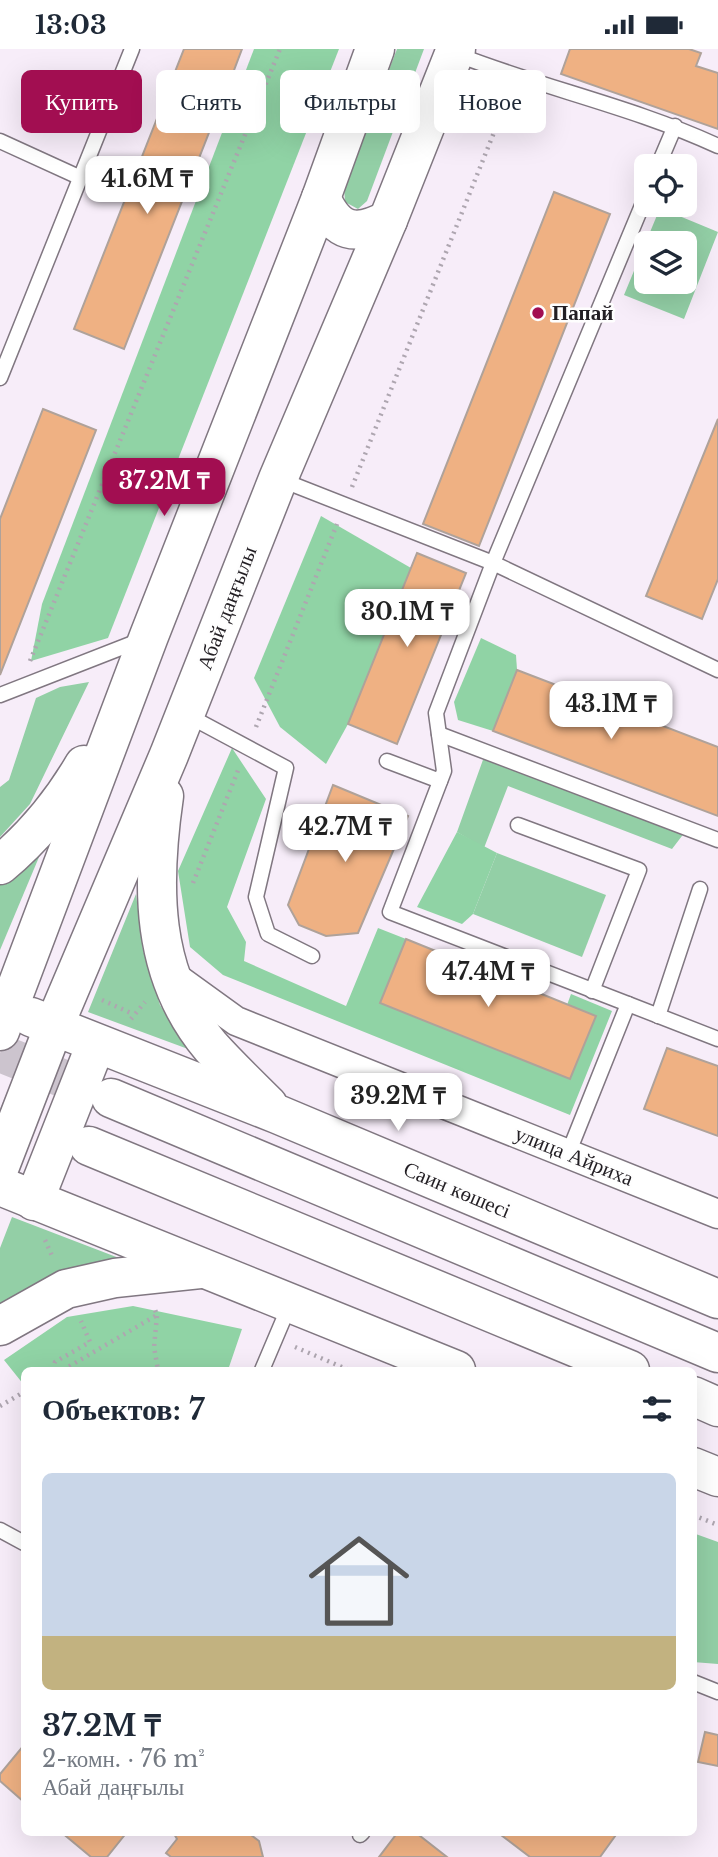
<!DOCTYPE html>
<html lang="ru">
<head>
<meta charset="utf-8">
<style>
	:root { --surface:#fff; --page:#f2f2f3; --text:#1f2937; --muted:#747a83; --line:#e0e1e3; --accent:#a20e51 }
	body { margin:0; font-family:"Libre Baskerville",serif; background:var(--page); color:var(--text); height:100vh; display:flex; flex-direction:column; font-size:26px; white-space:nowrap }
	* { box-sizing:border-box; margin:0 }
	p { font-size:23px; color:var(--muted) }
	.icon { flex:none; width:38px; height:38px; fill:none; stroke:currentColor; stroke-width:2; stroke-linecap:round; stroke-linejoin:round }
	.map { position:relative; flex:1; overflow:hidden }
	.drawer { position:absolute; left:21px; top:1318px; width:676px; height:469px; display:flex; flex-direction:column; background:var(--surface); border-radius:10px; box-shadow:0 7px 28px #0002 }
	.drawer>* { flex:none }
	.top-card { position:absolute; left:21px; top:21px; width:677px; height:63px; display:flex; gap:14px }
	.fabs { position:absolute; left:634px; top:105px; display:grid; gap:14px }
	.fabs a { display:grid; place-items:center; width:63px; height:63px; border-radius:10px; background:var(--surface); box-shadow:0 7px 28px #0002; font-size:35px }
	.price { position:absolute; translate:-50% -60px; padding:0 16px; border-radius:14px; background:#fff; color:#222; font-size:23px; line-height:46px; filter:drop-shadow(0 2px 4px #0008) }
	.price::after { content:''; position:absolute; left:50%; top:42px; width:21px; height:16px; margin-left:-10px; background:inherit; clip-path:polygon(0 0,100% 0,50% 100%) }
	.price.active { background:var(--accent); color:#fff }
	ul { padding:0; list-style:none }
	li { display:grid; align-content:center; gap:14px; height:371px; padding:0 21px }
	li+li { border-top:2px solid var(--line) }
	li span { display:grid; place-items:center; height:217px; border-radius:10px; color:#555 }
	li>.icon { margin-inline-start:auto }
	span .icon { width:126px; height:126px; fill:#fffc; stroke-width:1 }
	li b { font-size:30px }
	h2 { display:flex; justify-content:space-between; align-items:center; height:84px; padding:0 21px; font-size:30px }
	.chip { padding:0 24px; border-radius:10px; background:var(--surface); box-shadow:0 7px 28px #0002; font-size:24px; line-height:63px }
	.chip.active { background:var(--accent); color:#fff }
	.status { display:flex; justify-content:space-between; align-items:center; height:49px; padding:0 35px; background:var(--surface); direction:ltr }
	.status svg { height:19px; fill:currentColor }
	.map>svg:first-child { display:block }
	.green { fill:#93cfa6; fill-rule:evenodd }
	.forest { fill:#90d3a5 }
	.building { fill:#efb183; stroke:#afa29a; stroke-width:2 }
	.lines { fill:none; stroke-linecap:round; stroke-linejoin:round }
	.primary-tunnel { stroke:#ccc4ce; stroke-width:38; stroke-dasharray:38 19; stroke-linecap:butt }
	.service-casing { stroke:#807781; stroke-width:17 }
	.minor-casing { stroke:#807781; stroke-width:31 }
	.secondary-casing { stroke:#807781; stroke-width:41 }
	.primary-casing { stroke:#807781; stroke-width:41 }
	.path { stroke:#aea6b0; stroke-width:4.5; stroke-dasharray:2 5; stroke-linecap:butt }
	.service { stroke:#fff; stroke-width:14 }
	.minor { stroke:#fff; stroke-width:28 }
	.secondary { stroke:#fff; stroke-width:38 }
	.primary { stroke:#fff; stroke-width:38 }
	.poi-dot { fill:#a20e51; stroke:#fefefe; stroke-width:2.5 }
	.labels { text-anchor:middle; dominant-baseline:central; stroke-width:5; stroke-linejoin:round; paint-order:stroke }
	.poi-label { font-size:21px; font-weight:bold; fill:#221e23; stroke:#fefefe; text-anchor:start }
	.street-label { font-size:21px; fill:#221e23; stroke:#fefefe }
</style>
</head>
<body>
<div class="status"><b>13:03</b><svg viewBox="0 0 49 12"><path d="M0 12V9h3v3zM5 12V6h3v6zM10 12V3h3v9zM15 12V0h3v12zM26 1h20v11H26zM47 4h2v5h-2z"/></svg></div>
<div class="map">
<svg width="718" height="1808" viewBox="0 0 718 1808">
	<rect width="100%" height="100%" fill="#f7edf9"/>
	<g class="green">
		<polygon points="397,0 424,0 367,152 358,160 345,153 344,138"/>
		<path d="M 660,159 L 718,183 L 684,270 L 624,246 ZM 646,194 L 684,194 L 684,233 L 646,233 Z"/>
		<polygon points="89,633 30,755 0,788 0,738 9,731 36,649 60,638"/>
		<polygon points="484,708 685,783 672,800 508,737 484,799 457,783"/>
		<polygon points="47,789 0,901 0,828"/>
		<polygon points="497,804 606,846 582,908 473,865"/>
		<polygon points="136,845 143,901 160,956 188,1000 88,963"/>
		<path d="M 12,1168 L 119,1209 C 70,1220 43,1228 0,1256 L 0,1199 Z"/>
		<polygon points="693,1484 718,1493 718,1615 693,1613"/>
	</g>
	<g class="forest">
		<polygon points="254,0 339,0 108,589 31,612 42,555"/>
		<polygon points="321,467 411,519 348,675 326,715 280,678 254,629"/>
		<polygon points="481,589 516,606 517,621 493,682 458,671 454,653"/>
		<polygon points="232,699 266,750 227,858 246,893 244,912 346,957 378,879 406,890 380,954 570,1030 596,967 567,956 571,945 612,962 570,1066 223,926 190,898 178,822"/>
		<polygon points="457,783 497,804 473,865 462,875 417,858"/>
		<polygon points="133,1257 242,1280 228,1321 24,1321 24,1336 4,1311 67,1268"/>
	</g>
	<g class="building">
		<polygon points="184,0 242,0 222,53 171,33"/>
		<polygon points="570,0 689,0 701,4 696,17 718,24 718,80 561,25"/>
		<polygon points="171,34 221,53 124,300 74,280"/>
		<polygon points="554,143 610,165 479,497 423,475"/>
		<polygon points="43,360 96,381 0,626 0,470"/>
		<polygon points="718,370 718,530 702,570 646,547"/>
		<polygon points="417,504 466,524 397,695 348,675"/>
		<polygon points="517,621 718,698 718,767 493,682"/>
		<polygon points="333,736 408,767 358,884 326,887 299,876 288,856"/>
		<polygon points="406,890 596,967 570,1030 380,954"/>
		<polygon points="667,999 718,1017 718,1087 644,1060"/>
		<polygon points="705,1683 718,1686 718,1717 698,1713"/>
		<polygon points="24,1696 24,1753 0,1732 0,1725"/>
		<polygon points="61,1783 127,1783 107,1808 91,1808"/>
		<polygon points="247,1783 259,1792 263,1808 171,1808 166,1804 177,1790 173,1783"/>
		<polygon points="398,1783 415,1783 447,1808 379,1808"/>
		<polygon points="497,1783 618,1783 600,1808 530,1808"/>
	</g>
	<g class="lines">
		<g class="primary-tunnel">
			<polyline points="0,1004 109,1048"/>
			<polyline points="0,1060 89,1097"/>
		</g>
		<defs>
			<g id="service">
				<path d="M 456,5 C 542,39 634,58 718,97"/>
				<polyline points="0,92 81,129"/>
				<polyline points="658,117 675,77"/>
				<polyline points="0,329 132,0"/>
				<polyline points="279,430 493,514 718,621"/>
				<polyline points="0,646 141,591"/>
				<polyline points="187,666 286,719 256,848 268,885 312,907"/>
				<polyline points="439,685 718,791"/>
				<polyline points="387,712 440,732"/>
				<polyline points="518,776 639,821 592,942"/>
				<polyline points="628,955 718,990"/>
				<polyline points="658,967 700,840"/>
				<polyline points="568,1105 628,955 390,863 444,722 436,664 493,514 646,147"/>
				<polyline points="262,1321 290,1255"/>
				<polyline points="0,1481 24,1494"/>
				<polyline points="693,1633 718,1643"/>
				<polyline points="360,1786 363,1783"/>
			</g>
			<polyline id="minor" points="171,925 236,972 718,1165"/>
			<g id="secondary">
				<path d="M 321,149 C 337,184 355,188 388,171"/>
				<path d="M 164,747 C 151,836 150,926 211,998 C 229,1018 249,1037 268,1056"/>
				<path d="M 0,816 C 35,787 61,755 84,716"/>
				<polyline points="31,968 277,1065 718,1250"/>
				<polyline points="0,982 149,587 321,149 375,0"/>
				<polyline points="0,1117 54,977 169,706 278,430 388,171 456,0"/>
				<polyline points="0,1137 456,1321"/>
				<polyline points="34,1152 96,995"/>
				<polyline points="0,1277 66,1240 115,1229 200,1220"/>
				<polyline points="693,1418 718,1428"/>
			</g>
			<g id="primary">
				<polyline points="111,1049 718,1304"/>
				<polyline points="89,1097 630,1321"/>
				<polyline points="693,1347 718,1358"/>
			</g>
		</defs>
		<use href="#service" class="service-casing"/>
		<use href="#minor" class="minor-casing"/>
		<use href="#secondary" class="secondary-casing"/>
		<use href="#primary" class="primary-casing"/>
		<g class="path">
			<polyline points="352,438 509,46"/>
			<polyline points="30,612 280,0"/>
			<polyline points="256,678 337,475"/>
			<polyline points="193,834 239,719"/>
			<polyline points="102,951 133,965"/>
			<polyline points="131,970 145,953"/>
			<polyline points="45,1191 53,1209"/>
			<polyline points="157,1267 154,1298 158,1321"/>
			<polyline points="295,1298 349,1321"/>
			<polyline points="53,1321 55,1313 90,1293 81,1272"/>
			<polyline points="63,1321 157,1266 154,1258"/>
			<polyline points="0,1357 24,1343"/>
			<polyline points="693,1466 718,1476"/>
		</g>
		<use href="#service" class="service"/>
		<use href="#minor" class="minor"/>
		<use href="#secondary" class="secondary"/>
		<use href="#primary" class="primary"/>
	</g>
	<circle class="poi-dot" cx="538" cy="264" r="7"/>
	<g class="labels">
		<g class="poi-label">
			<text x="552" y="264">Папай</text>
		</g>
		<g class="street-label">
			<text transform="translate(227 559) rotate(-69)">Абай даңғылы</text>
			<text transform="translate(574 1107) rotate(22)">улица Айриха</text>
			<text transform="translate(457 1141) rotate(23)">Саин көшесі</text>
		</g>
	</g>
</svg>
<div class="fabs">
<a><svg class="icon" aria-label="locate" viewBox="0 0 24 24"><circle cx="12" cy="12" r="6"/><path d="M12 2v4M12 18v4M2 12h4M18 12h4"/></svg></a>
<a><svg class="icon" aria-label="layers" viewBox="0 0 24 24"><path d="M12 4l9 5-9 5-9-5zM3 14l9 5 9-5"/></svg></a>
</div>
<b class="price" style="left:147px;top:167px">41.6M ₸</b>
<b class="price active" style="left:164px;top:469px">37.2M ₸</b>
<b class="price" style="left:407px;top:600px">30.1M ₸</b>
<b class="price" style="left:611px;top:692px">43.1M ₸</b>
<b class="price" style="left:345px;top:815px">42.7M ₸</b>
<b class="price" style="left:488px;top:960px">47.4M ₸</b>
<b class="price" style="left:398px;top:1084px">39.2M ₸</b>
<div class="top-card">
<a class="chip active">Купить</a>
<a class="chip">Снять</a>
<a class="chip">Фильтры</a>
<a class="chip">Новое</a>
</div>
<section class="drawer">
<h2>Объектов: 7<svg class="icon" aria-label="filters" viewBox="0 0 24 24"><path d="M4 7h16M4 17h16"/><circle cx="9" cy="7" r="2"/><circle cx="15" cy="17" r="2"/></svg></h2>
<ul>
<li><span style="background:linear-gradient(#c9d6e8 75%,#c2b280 0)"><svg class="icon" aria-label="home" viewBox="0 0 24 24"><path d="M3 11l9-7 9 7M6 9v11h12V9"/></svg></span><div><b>37.2M ₸</b><p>2-комн. · 76 m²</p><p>Абай даңғылы</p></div></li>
</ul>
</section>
</div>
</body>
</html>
